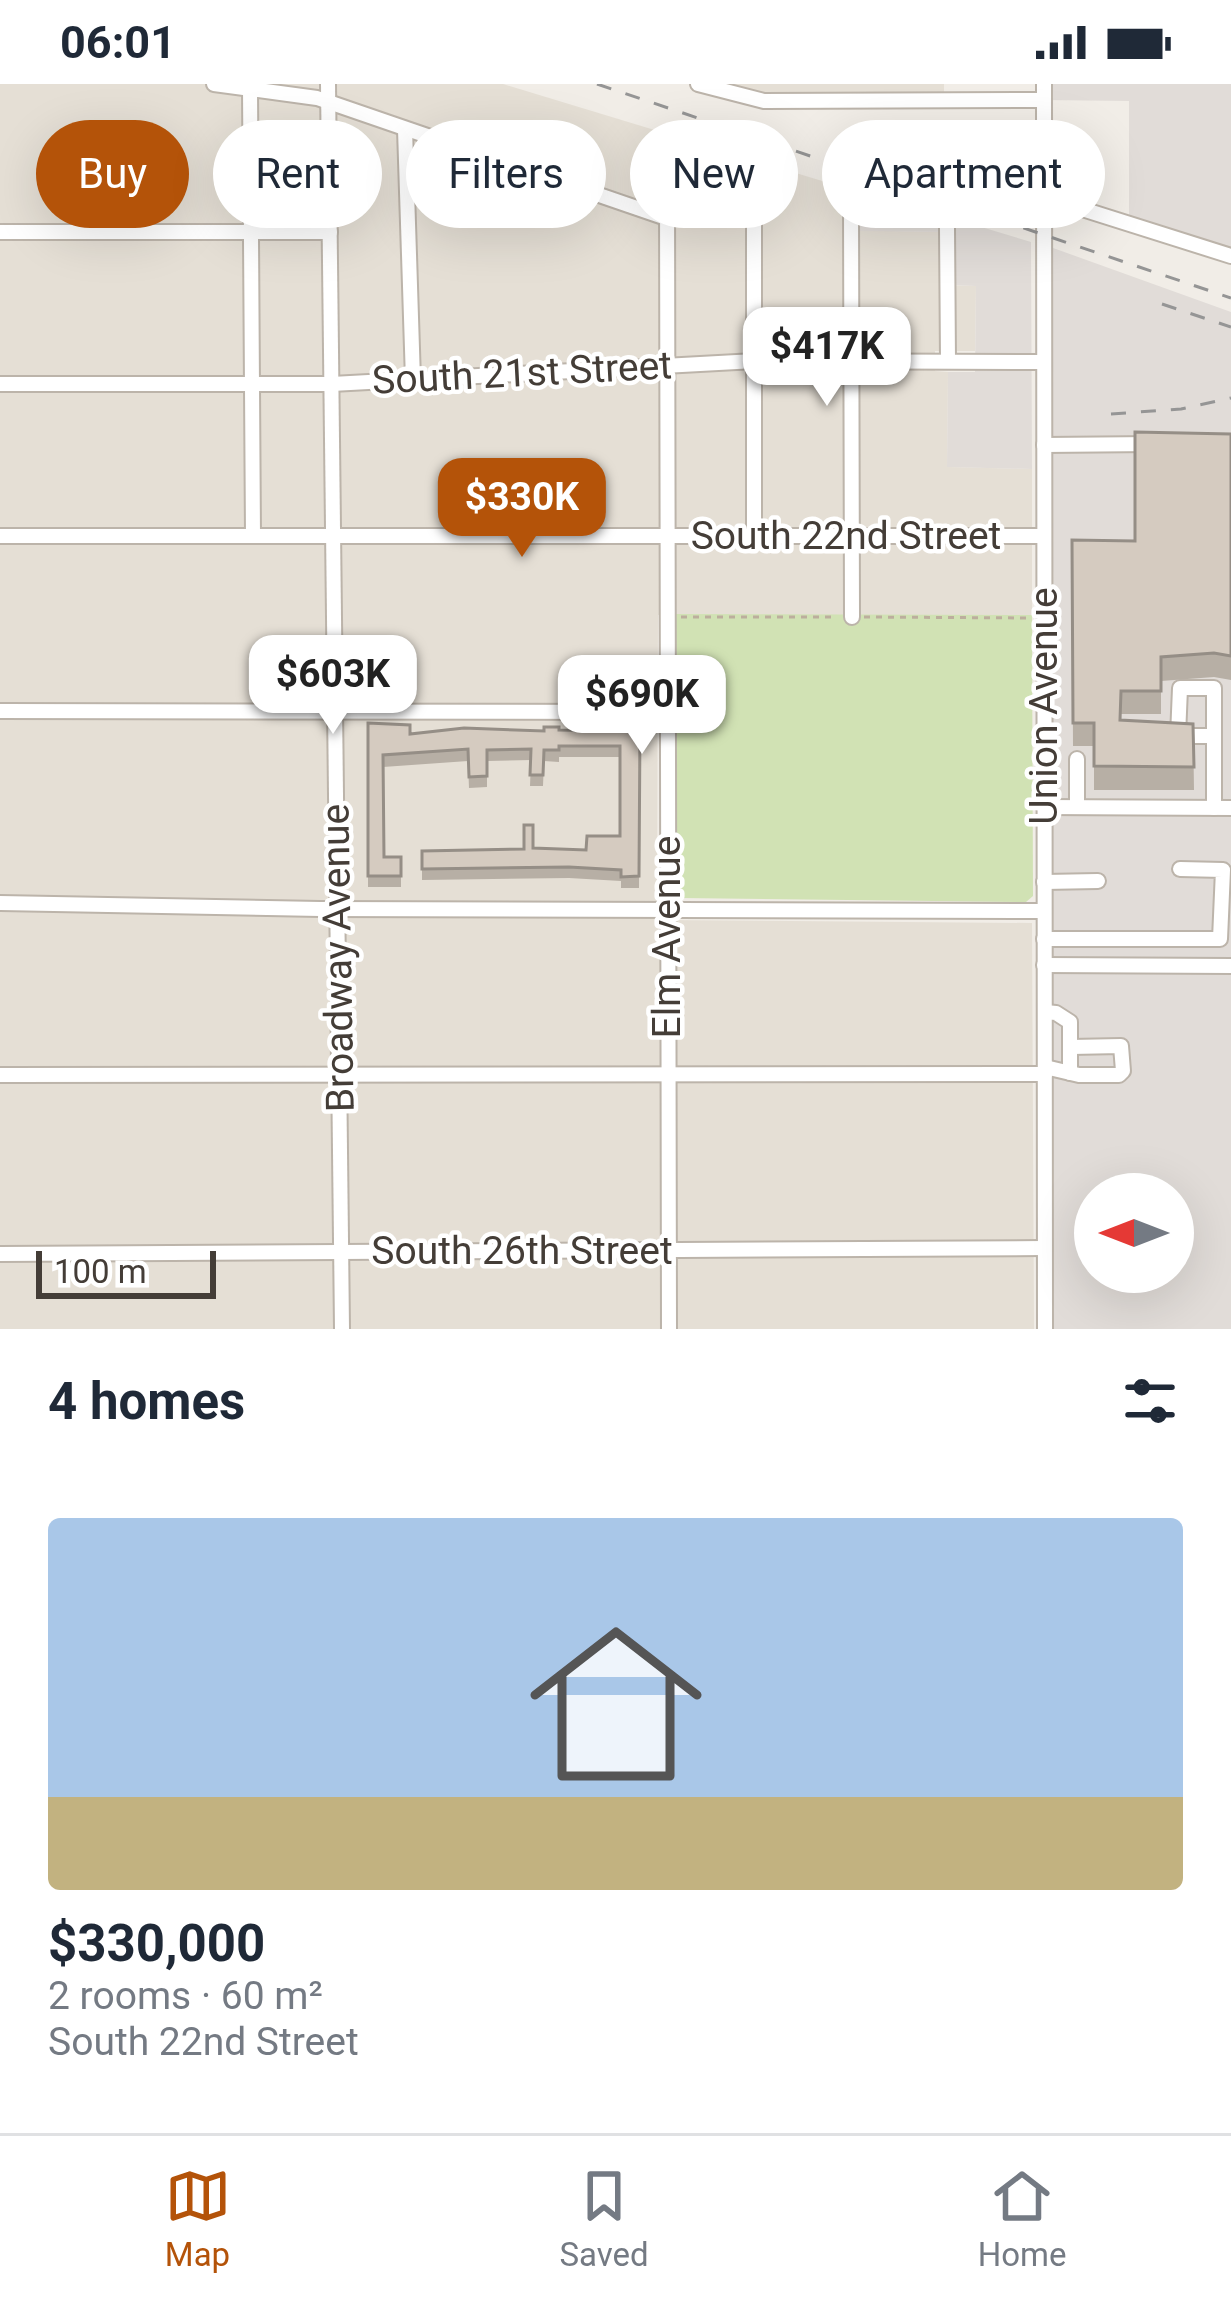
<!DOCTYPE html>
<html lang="en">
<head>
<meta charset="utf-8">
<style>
	:root { --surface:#fff; --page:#f2f2f3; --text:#1f2937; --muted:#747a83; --line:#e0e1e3; --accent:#b45309 }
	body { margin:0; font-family:Roboto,sans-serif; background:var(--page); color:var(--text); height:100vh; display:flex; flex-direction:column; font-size:45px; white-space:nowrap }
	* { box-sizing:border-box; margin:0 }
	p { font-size:39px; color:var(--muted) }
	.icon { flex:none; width:66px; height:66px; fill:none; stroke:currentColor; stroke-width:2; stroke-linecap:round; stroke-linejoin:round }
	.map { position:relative; height:1245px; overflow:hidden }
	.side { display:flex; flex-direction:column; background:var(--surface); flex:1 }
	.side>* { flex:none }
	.top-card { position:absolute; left:36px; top:36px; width:1161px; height:108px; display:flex; gap:24px }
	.needle { width:78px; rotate:270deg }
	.fabs { position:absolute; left:1074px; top:1089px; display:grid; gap:24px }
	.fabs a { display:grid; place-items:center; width:120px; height:120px; border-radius:50%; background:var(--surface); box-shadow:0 12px 48px #0002; font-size:60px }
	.scale { position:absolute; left:36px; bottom:30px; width:180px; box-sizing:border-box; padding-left:12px; border:6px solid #443d37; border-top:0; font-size:33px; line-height:42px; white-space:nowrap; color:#443d37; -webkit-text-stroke:9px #fff; paint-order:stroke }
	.price { position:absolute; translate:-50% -102px; padding:0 27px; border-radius:24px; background:#fff; color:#222; font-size:39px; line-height:78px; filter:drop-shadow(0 3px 6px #0008) }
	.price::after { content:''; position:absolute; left:50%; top:72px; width:36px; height:27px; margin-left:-18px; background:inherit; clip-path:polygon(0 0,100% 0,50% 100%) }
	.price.selected { background:var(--accent); color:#fff }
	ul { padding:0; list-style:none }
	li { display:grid; align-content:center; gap:24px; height:636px; padding:0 48px }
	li+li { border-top:3px solid var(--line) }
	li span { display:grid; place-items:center; height:372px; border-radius:12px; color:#555 }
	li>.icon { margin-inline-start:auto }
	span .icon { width:216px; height:216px; fill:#fffc; stroke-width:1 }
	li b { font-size:51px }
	h2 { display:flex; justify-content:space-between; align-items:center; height:144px; padding:0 48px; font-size:51px }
	.pill { padding:0 42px; border-radius:54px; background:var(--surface); box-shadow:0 12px 48px #0002; font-size:42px; line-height:108px }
	.pill.selected { background:var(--accent); color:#fff }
	.status { display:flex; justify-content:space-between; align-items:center; height:84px; padding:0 60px; background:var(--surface); direction:ltr }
	.status svg { height:33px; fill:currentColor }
	.tab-bar { display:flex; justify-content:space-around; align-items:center; height:168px; border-top:3px solid var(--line); background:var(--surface); font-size:33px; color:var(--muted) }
	.tab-bar a { display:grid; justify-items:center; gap:6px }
	.tab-bar .selected { color:var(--accent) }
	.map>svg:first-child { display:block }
	.residential { fill:#e5dfd5 }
	.industrial { fill:#e1dcd8; fill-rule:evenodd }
	.green { fill:#d1e2b4 }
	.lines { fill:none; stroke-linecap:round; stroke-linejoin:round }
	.minor-casing { stroke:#bcb4aa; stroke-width:18 }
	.path { stroke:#bcae9d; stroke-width:3; stroke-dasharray:6 6; stroke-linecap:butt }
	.minor { stroke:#fff; stroke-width:14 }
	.rail { stroke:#959595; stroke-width:3; stroke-dasharray:15 15; stroke-linecap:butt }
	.wall { fill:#b7afa5 }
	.building { fill:#d5cbc0; stroke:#958e86; stroke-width:3 }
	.labels { text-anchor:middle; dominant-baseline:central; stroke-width:9; stroke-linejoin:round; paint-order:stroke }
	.street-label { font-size:39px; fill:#443d37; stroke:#fff }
</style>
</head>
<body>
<div class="status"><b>06:01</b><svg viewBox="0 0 49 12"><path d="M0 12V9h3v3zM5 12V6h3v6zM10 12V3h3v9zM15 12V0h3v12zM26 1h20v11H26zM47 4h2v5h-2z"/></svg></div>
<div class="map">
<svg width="1231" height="1245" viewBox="0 0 1231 1245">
	<rect width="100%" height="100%" fill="#f1ede7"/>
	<g class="residential">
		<polygon points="0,0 503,0 842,103 842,146 941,148 941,201 976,202 975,267 935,267 935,287 948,288 947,383 1032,385 1032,531 658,531 657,836 1032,839 1034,1245 0,1245"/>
		<polygon points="724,0 944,0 944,8 764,9"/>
	</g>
	<g class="industrial">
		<polygon points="1044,0 1231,0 1231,172 1129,140 1129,17 1044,16"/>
		<polygon points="858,106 1031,158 1032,385 947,383 948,288 975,288 976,202 950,201 948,148 859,147"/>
		<path d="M 1042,160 L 1231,228 L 1231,1245 L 1045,1245 ZM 1095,1110 L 1173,1110 L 1173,1188 L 1095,1188 Z"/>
	</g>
	<polygon class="green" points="675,530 1032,531 1033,812 1026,818 680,814 677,807"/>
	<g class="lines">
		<defs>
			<g id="minor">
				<polyline points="214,0 317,14 666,134"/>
				<polyline points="328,0 342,1245"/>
				<polyline points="698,0 764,17 1044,16"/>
				<polyline points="1044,0 1045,1245"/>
				<polyline points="250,4 253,452"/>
				<polyline points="405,45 413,296"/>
				<polyline points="667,100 669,1245"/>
				<polyline points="1041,112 1231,172"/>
				<polyline points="851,117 852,533"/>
				<polyline points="947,143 948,277"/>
				<polyline points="0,148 330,148"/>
				<polyline points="0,300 332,300 755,277 1044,278"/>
				<polyline points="1044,361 1154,360"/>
				<polyline points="0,452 1044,452"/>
				<polyline points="754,452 754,115"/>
				<polyline points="0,627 667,628"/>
				<polyline points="1214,652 1178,652 1180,604 1214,604 1214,724"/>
				<polyline points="1077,675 1077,723"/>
				<polyline points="1044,723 1231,724"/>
				<polyline points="1044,798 1098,797"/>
				<polyline points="0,819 320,825 1044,827"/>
				<polyline points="1044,855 1220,855 1223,786 1180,785"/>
				<polyline points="1044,881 1231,882"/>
				<polyline points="1045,928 1056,929 1070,938 1070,989"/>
				<polyline points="1045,983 1079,991 1119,991 1123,987 1121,962 1071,963"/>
				<polyline points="0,991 1045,990"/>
				<polyline points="0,1170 1044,1164"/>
			</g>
		</defs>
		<use href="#minor" class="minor-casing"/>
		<g class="path">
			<polyline points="681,533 837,533"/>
			<polyline points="864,533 1029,534"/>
		</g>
		<use href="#minor" class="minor"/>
		<g class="rail">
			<polyline points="597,0 1231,214"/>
			<polyline points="1162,220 1231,243"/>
			<polyline points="1111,330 1181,325 1231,314"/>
		</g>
	</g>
	<g class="wall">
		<polygon points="1231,350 1231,596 1214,593 1161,597 1161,630 1121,630 1121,636 1193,640 1194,706 1094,706 1094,662 1073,662 1072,456 1135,457"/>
		<polygon points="368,639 410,650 559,646 617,647 640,643 639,804 621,804 621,797 569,794 422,796 422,767 533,764 586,766 620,752 620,673 559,673 559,678 544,677 543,702 530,702 531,676 487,677 487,703 469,704 468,677 383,683 384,773 401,773 401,803 368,803"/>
	</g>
	<g class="building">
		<polygon points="1135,348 1231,350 1231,572 1214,569 1161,573 1161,607 1121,607 1120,636 1193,640 1194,683 1094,682 1094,639 1073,639 1072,456 1135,457"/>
		<polygon points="368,639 410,641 410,650 464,644 544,647 544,643 559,643 559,646 617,647 617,643 640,643 639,792 621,793 621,786 569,783 422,785 422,767 524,765 524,741 533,741 533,764 586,766 587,752 620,752 620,662 559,662 559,666 544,666 543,691 530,691 531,665 487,666 487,692 469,693 468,665 383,671 384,773 401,773 401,792 368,792"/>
	</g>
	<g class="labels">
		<g class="street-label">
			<text transform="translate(522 289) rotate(-3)">South 21st Street</text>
			<text x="846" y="452">South 22nd Street</text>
			<text transform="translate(1044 622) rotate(-90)">Union Avenue</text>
			<text transform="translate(667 853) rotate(-90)">Elm Avenue</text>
			<text transform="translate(338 874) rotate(-91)">Broadway Avenue</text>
			<text x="522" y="1167">South 26th Street</text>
		</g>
	</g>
</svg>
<div class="fabs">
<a><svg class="needle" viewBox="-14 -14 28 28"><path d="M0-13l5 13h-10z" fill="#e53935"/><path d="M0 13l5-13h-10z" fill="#747a83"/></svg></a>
</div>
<div class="scale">100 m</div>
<b class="price" style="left:827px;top:325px">$417K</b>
<b class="price selected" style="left:522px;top:476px">$330K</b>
<b class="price" style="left:333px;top:653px">$603K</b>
<b class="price" style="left:642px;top:673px">$690K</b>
<div class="top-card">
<a class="pill selected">Buy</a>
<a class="pill">Rent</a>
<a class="pill">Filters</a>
<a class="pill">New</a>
<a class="pill">Apartment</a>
</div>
</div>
<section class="side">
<h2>4 homes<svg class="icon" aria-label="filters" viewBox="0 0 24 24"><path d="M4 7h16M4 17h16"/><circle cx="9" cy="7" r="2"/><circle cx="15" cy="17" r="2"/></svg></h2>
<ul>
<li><span style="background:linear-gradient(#a9c7e8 75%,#c2b280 0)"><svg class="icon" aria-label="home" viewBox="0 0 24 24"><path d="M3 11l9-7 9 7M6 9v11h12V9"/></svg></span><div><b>$330,000</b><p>2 rooms · 60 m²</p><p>South 22nd Street</p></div></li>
</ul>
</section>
<nav class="tab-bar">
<a class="selected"><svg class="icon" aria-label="map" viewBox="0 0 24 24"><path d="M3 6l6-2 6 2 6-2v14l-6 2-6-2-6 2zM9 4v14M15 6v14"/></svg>Map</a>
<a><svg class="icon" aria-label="saved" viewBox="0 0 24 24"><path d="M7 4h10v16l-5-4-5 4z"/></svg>Saved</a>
<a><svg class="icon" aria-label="home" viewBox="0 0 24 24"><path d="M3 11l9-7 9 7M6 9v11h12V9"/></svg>Home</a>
</nav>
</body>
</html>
